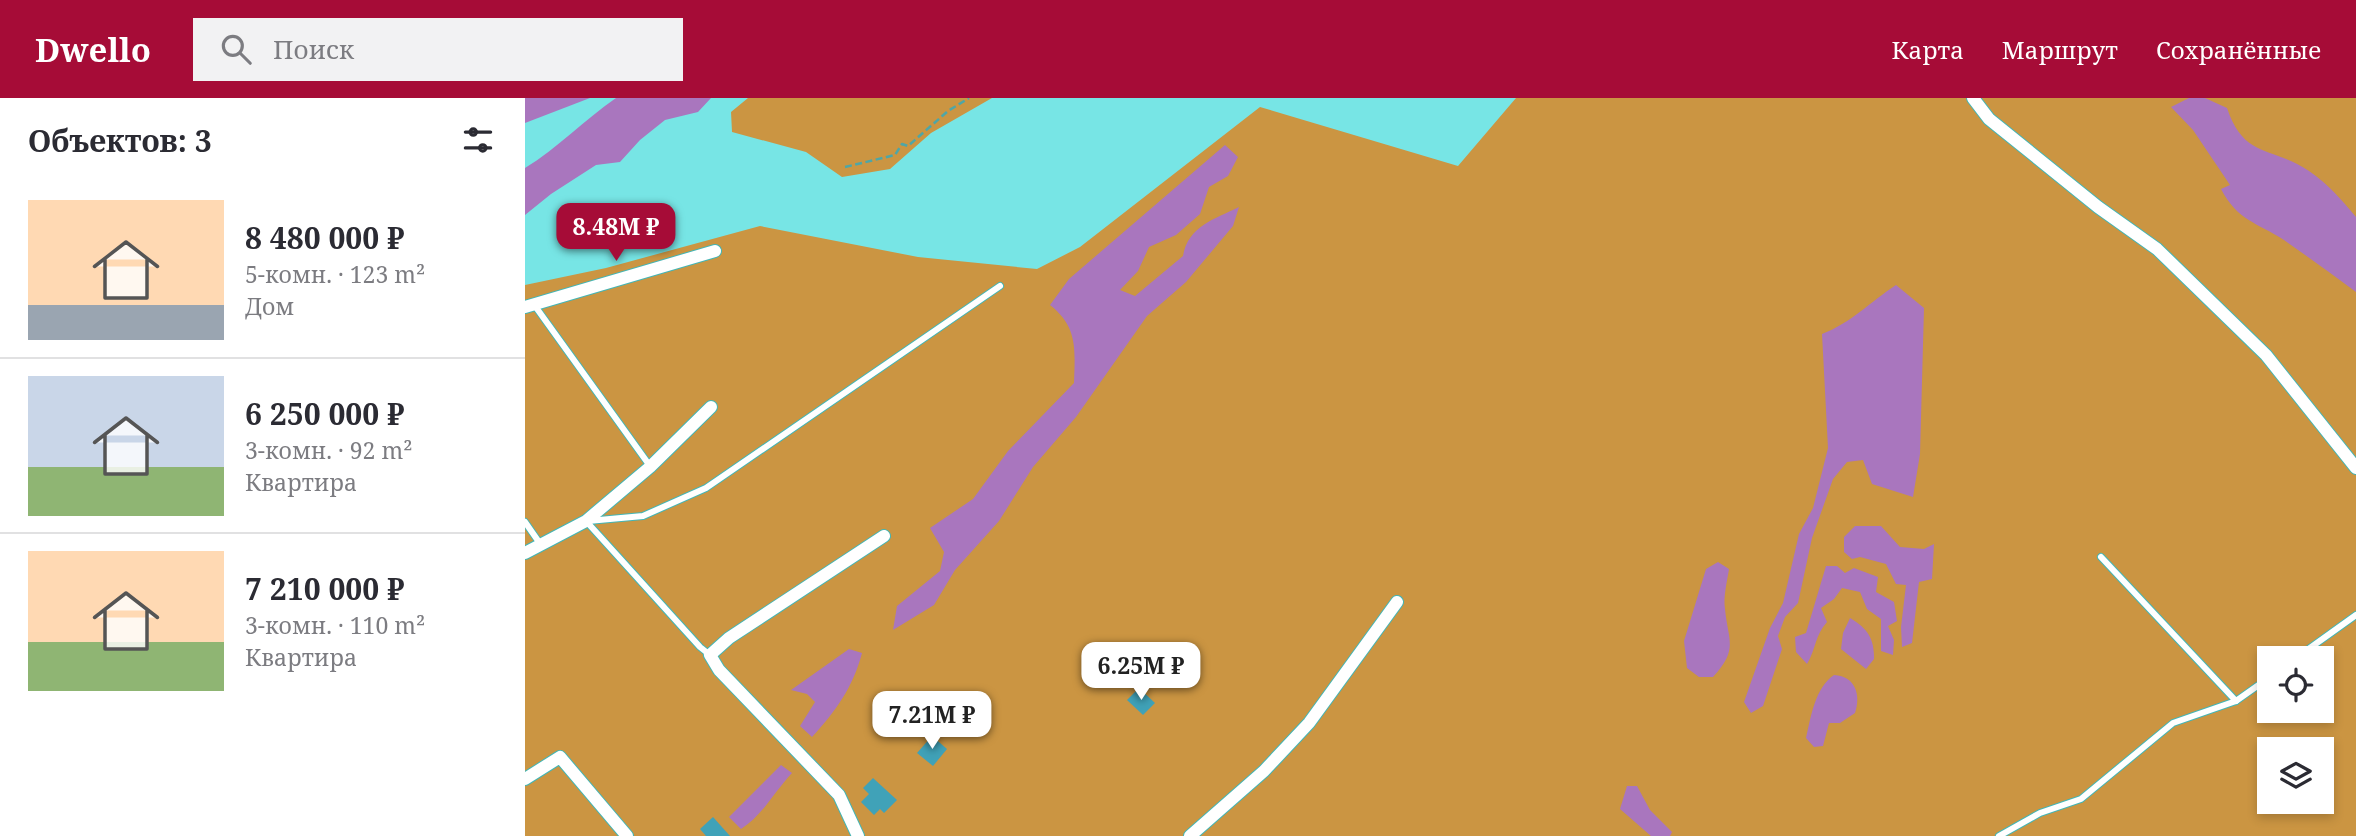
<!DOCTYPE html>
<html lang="ru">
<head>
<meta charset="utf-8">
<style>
	:root { --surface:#fff; --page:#f2f2f3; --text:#2b2b33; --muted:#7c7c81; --line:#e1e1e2; --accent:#a60c37 }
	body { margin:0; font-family:"Noto Serif",serif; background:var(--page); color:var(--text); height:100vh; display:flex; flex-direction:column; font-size:26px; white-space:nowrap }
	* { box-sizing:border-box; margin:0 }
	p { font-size:23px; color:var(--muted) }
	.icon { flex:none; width:38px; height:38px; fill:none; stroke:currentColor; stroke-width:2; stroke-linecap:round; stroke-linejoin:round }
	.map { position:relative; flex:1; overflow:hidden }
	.panel { display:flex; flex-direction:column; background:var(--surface); width:525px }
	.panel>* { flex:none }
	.tools { position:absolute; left:1732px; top:548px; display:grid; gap:14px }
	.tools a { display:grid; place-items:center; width:77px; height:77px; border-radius:0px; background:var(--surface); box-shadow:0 4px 10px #0003; font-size:35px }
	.price { position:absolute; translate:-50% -60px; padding:0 16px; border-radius:14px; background:#fff; color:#222; font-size:23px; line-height:46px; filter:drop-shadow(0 2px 4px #0008) }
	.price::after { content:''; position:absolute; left:50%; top:42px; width:21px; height:16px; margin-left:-10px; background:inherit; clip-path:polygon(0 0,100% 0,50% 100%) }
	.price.selected { background:var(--accent); color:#fff }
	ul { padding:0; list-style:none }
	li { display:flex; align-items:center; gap:21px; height:175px; padding:0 28px }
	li+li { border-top:2px solid var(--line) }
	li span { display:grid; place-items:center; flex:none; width:196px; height:140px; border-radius:0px; color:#555 }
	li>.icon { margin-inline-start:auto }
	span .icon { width:84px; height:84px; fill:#fffc; stroke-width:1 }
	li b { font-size:30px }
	h2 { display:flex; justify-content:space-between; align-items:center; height:84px; padding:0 28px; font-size:30px }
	header { display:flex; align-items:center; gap:42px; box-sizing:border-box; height:98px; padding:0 35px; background:var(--accent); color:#fff }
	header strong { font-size:33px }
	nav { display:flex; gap:38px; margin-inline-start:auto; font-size:24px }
	.search { width:490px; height:63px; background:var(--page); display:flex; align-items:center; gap:18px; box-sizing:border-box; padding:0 24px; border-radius:0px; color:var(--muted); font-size:26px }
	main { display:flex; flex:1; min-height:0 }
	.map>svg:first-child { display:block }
	.green { fill:#cb9542; fill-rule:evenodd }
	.water { fill:#a976be }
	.building { fill:#40a2b8 }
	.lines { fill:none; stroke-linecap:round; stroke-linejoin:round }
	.lane-casing { stroke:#43b6b6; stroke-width:8 }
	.street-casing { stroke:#43b6b6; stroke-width:14 }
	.path { stroke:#4fa6a6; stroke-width:2.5; stroke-dasharray:7 3.5; stroke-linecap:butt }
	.lane { stroke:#fff; stroke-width:6 }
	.street { stroke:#fff; stroke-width:12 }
</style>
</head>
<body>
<header>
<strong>Dwello</strong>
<div class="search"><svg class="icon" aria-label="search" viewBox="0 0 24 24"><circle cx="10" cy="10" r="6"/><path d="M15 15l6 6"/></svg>Поиск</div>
<nav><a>Карта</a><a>Маршрут</a><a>Сохранённые</a></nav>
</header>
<main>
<section class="panel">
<h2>Объектов: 3<svg class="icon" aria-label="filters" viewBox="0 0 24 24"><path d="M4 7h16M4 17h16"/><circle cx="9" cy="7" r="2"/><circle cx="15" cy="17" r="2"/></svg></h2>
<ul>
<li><span style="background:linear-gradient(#ffd9b3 75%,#9aa5b1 0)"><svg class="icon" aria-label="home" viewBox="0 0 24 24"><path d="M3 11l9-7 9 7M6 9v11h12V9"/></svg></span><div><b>8 480 000 ₽</b><p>5-комн. · 123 m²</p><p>Дом</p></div></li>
<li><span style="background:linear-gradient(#c9d6e8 65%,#8fb573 0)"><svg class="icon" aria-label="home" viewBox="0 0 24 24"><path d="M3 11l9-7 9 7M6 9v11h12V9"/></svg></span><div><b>6 250 000 ₽</b><p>3-комн. · 92 m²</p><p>Квартира</p></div></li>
<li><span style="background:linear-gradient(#ffd9b3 65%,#8fb573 0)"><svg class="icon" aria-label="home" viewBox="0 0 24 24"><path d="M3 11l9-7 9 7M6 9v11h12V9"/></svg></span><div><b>7 210 000 ₽</b><p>3-комн. · 110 m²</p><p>Квартира</p></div></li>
</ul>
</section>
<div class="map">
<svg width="1831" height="738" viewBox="0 0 1831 738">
	<rect width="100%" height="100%" fill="#77e5e5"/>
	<g class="green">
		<polygon points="223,0 467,0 406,35 365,71 317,79 281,54 207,34 206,14"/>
		<path d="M 991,0 L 1831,0 L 1831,738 L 0,738 L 0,187 L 81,170 L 235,128 L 393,159 L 512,171 L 555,149 L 735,9 L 933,68 ZM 1745,560 L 1797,560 L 1797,612 L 1745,612 ZM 1745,651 L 1797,651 L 1797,704 L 1745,704 Z"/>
	</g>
	<g class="water">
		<polygon points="0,0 65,0 0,25"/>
		<path d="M 91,0 L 186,0 L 173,14 L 140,22 L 115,42 L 95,64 L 71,67 L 26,96 L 0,117 L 0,70 C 33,50 59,22 91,0 Z"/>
		<path d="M 1664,0 L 1680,0 L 1702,10 C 1719,61 1747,48 1784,73 C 1803,86 1817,102 1831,119 L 1831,194 C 1807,176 1783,159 1759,142 C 1731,124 1713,123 1696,91 L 1705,87 L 1668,32 L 1646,9 Z"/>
		<path d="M 700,47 L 713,59 L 703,78 L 684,89 L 675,116 L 651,137 L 624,149 L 613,173 L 595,192 L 610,198 L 658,158 C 663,128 690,121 714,109 L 708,128 L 661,184 L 622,218 L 551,319 L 508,369 L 474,423 L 430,472 L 409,507 L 368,532 L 372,508 L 415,473 L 419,454 L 405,430 L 448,401 L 483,353 L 549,285 C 550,251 553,229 525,207 L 544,181 Z"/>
		<path d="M 1371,187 L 1399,210 L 1395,356 L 1388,399 L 1347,386 L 1338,362 L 1322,364 L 1308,381 L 1287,440 L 1273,505 L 1260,519 L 1253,538 L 1257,551 L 1238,608 L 1226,615 L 1219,604 L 1245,530 L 1258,505 L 1274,436 L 1288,410 L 1303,350 L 1297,236 C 1326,225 1345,204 1371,187 Z"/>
		<polygon points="1330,428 1356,428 1375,449 1399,451 1409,446 1407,481 1394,484 1387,545 1377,549 1376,529 1381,487 1371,486 1361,466 1335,459 1327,461 1319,454 1319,439"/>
		<path d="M 1193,464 L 1204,471 C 1202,484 1198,499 1200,511 C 1203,543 1214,551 1188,579 L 1174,579 L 1162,570 L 1159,543 L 1181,471 Z"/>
		<path d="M 1301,468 L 1312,468 L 1320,475 L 1329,470 L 1353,479 L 1351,494 L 1369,504 L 1372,523 L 1363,528 L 1369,542 L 1368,557 L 1356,553 L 1356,521 L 1342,511 L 1335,494 L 1317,490 L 1309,501 L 1296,510 L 1302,524 C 1290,537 1291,551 1282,566 L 1271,554 L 1270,539 L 1281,535 Z"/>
		<path d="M 1325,520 C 1343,531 1349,540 1349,561 L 1341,571 L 1316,551 L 1318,535 Z"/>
		<path d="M 324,551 L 337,555 C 328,589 311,613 287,639 L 275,628 L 290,604 L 282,596 L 266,592 Z"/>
		<path d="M 1309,577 C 1331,578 1336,598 1330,615 L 1315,625 L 1304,625 L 1298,648 L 1289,649 L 1281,640 C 1286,618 1290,590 1309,577 Z"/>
		<path d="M 256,667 L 267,675 C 249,694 238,717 216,731 L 204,719 Z"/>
		<polygon points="1102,688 1112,688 1125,712 1147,734 1145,738 1126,738 1095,711"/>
	</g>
	<g class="building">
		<polygon points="614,590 630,605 618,617 602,602"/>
		<polygon points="407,638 422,651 408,668 392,655"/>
		<polygon points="348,680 372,702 359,715 355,711 349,717 336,704 344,696 338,690"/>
		<polygon points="188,719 205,738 181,738 175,731"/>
	</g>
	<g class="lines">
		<defs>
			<g id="lane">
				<polyline points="10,208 125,368"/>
				<polyline points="61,423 175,549 185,557"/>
				<polyline points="63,423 118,418 181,390 475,188"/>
				<polyline points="0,424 16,447"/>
				<polyline points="1576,459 1711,603"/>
				<polyline points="1771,560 1831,517"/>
				<polyline points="1474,738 1515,715 1556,701 1648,625 1711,603 1745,579"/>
			</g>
			<g id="street">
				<polyline points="1448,0 1464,21 1573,109 1632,151 1741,257 1831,370"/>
				<polyline points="0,209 190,153"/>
				<polyline points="0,455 61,423 125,369 186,309"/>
				<polyline points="0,681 35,659 102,738"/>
				<polyline points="333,738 314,697 194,572 185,557 204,540 359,438"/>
				<polyline points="665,738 739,673 784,625 872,504"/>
			</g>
		</defs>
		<use href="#lane" class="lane-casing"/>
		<use href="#street" class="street-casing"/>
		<polyline class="path" points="320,69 370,57 377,46 383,48 423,13 444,0"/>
		<use href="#lane" class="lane"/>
		<use href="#street" class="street"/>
	</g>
</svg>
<div class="tools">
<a><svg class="icon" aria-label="locate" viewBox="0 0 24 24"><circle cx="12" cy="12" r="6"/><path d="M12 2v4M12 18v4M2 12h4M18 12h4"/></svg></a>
<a><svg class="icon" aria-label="layers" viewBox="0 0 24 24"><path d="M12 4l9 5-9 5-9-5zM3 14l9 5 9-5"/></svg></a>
</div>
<b class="price selected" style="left:91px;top:165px">8.48M ₽</b>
<b class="price" style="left:616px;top:604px">6.25M ₽</b>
<b class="price" style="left:407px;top:653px">7.21M ₽</b>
</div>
</main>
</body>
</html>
